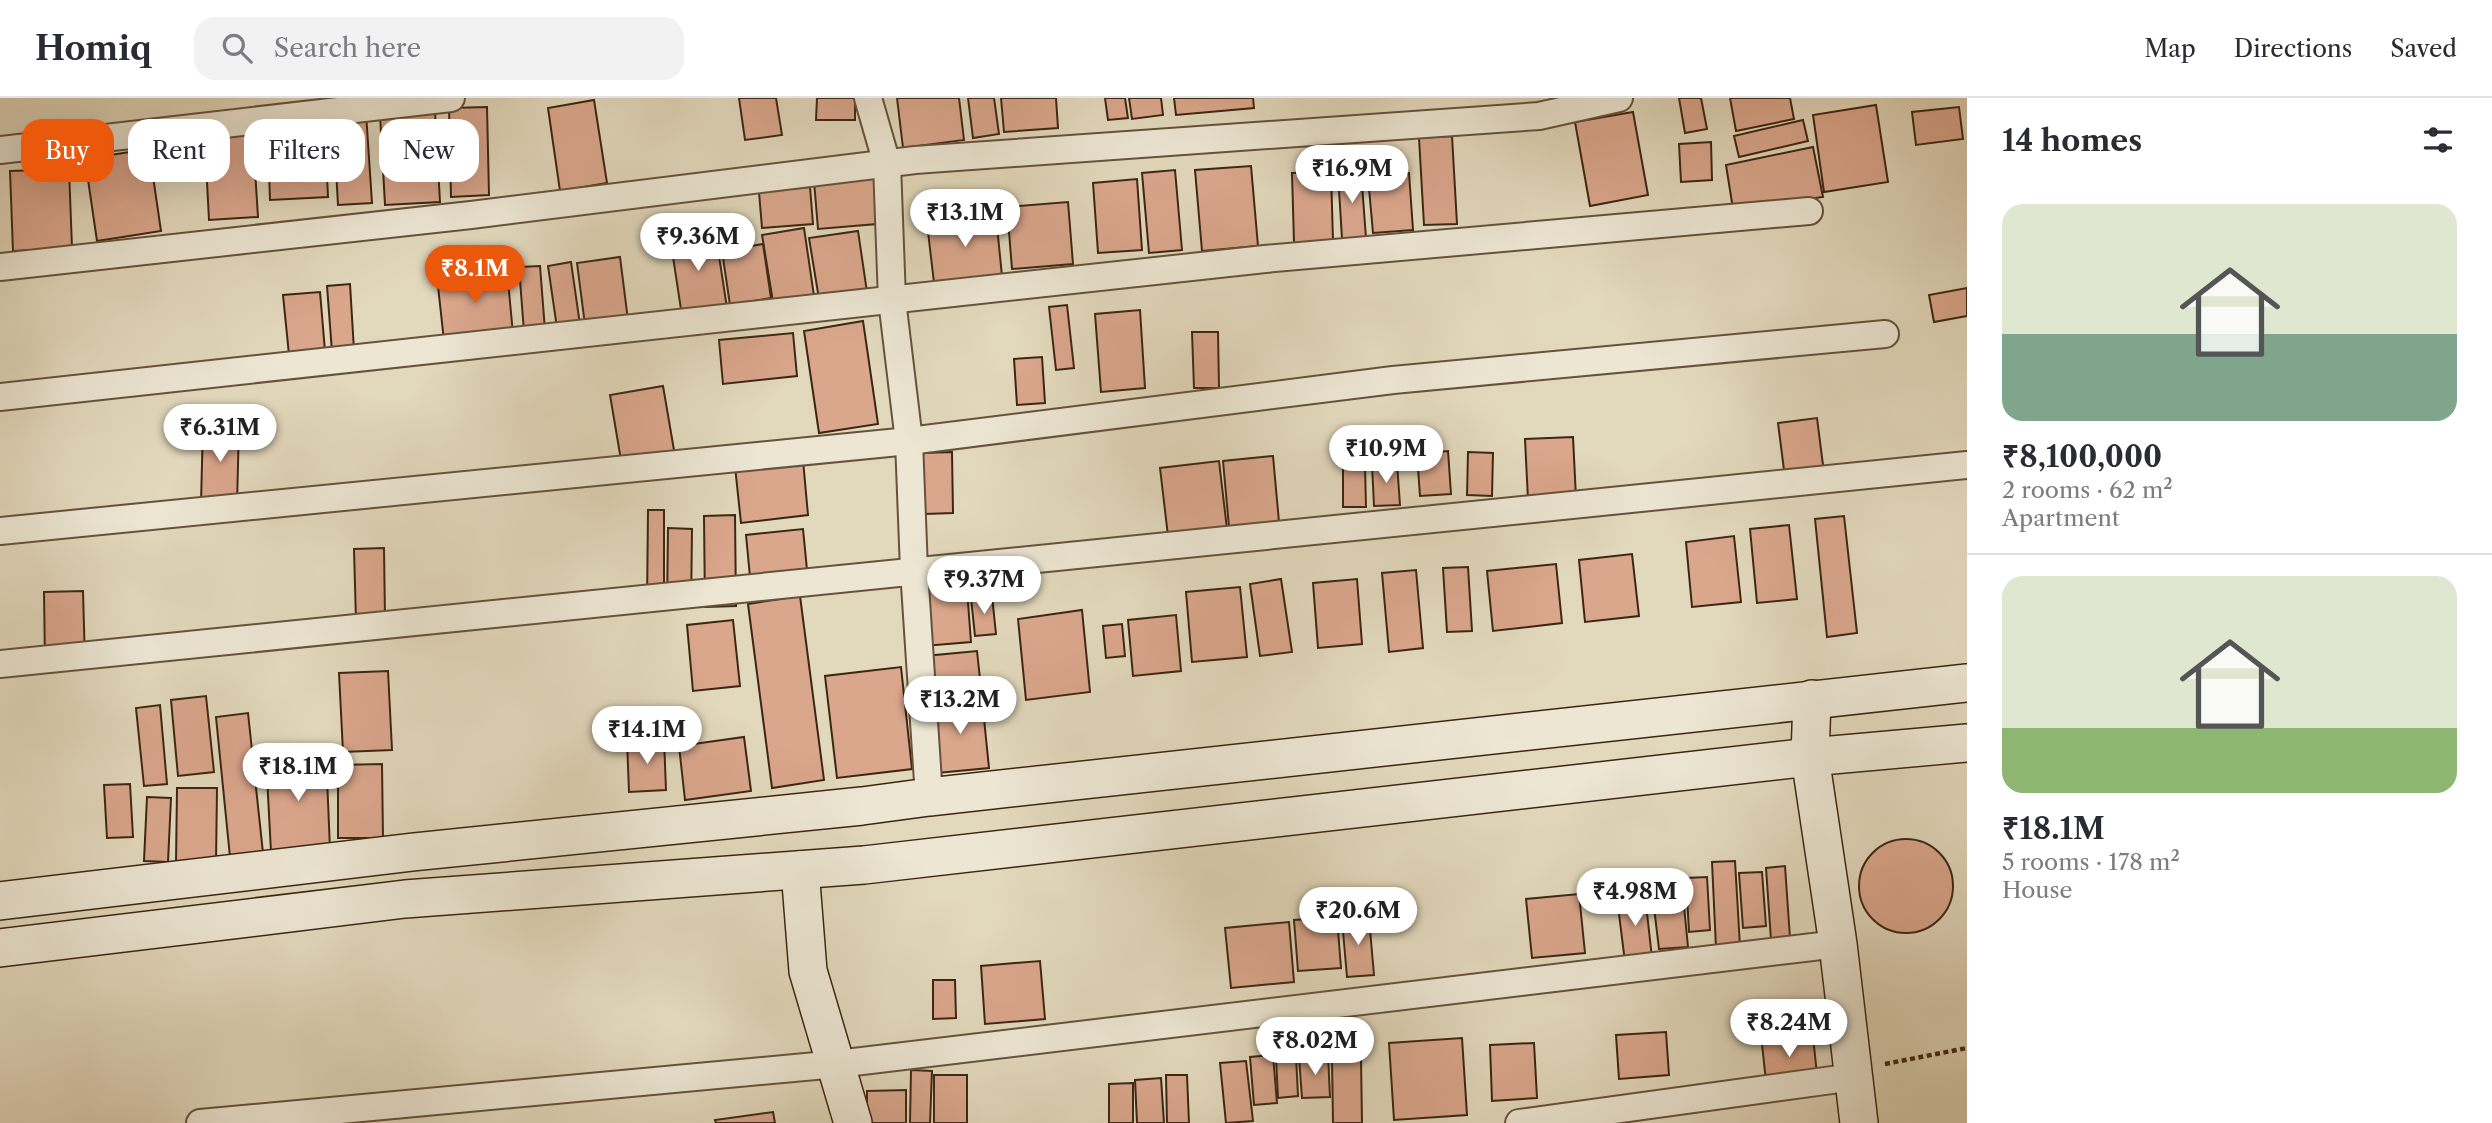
<!DOCTYPE html>
<html lang="en">
<head>
<meta charset="utf-8">
<style>
	:root { --surface:#fff; --page:#f2f2f3; --text:#2b2b33; --muted:#7c7c81; --line:#e1e1e2; --accent:#ea580c }
	body { margin:0; font-family:"Libre Caslon Text",serif; background:var(--page); color:var(--text); height:100vh; display:flex; flex-direction:column; font-size:26px; white-space:nowrap }
	* { box-sizing:border-box; margin:0 }
	p { font-size:23px; color:var(--muted) }
	.icon { flex:none; width:38px; height:38px; fill:none; stroke:currentColor; stroke-width:2; stroke-linecap:round; stroke-linejoin:round }
	.map { position:relative; flex:1; overflow:hidden }
	.details { display:flex; flex-direction:column; background:var(--surface); width:525px }
	.details>* { flex:none }
	.hud { position:absolute; left:21px; top:21px; width:665px; height:63px; display:flex; gap:14px }
	.price { position:absolute; translate:-50% -60px; padding:0 16px; border-radius:24px; background:#fff; color:#222; font-size:23px; line-height:46px; filter:drop-shadow(0 2px 4px #0008) }
	.price::after { content:''; position:absolute; left:50%; top:42px; width:21px; height:16px; margin-left:-10px; background:inherit; clip-path:polygon(0 0,100% 0,50% 100%) }
	.price.selected { background:var(--accent); color:#fff }
	ul { padding:0; list-style:none }
	li { display:grid; align-content:center; gap:14px; height:371px; padding:0 35px }
	li+li { border-top:2px solid var(--line) }
	li span { display:grid; place-items:center; height:217px; border-radius:21px; color:#555 }
	li>.icon { margin-inline-start:auto }
	span .icon { width:126px; height:126px; fill:#fffc; stroke-width:1 }
	li b { font-size:30px }
	h2 { display:flex; justify-content:space-between; align-items:center; height:84px; padding:0 35px; font-size:30px }
	.pill { padding:0 24px; border-radius:21px; background:var(--surface); box-shadow:0 7px 28px #0002; font-size:24px; line-height:63px }
	.pill.selected { background:var(--accent); color:#fff }
	header { display:flex; align-items:center; gap:42px; box-sizing:border-box; height:98px; padding:0 35px; background:var(--surface); border-bottom:2px solid var(--line) }
	header strong { font-size:33px }
	nav { display:flex; gap:38px; margin-inline-start:auto; font-size:24px }
	.search { width:490px; height:63px; background:var(--page); display:flex; align-items:center; gap:18px; box-sizing:border-box; padding:0 24px; border-radius:21px; color:var(--muted); font-size:26px }
	main { display:flex; flex:1; min-height:0 }
	.map>svg:first-child { display:block }
	.building { fill:#daa68c; stroke:#3c2712; stroke-width:2 }
	.lines { fill:none; stroke-linecap:round; stroke-linejoin:round }
	.street-casing { stroke:#66533c; stroke-width:30 }
	.secondary-casing { stroke:#3c2712; stroke-width:40 }
	.path { stroke:#3c2712; stroke-width:4.5; stroke-dasharray:5 3.5; stroke-linecap:butt }
	.street { stroke:#ece6d3; stroke-width:26 }
	.secondary { stroke:#ece6d3; stroke-width:37 }
</style>
</head>
<body>
<header>
<strong>Homiq</strong>
<div class="search"><svg class="icon" aria-label="search" viewBox="0 0 24 24"><circle cx="10" cy="10" r="6"/><path d="M15 15l6 6"/></svg>Search here</div>
<nav><a>Map</a><a>Directions</a><a>Saved</a></nav>
</header>
<main>
<div class="map">
<svg width="1967" height="1025" viewBox="0 0 1967 1025">
	<rect width="100%" height="100%" fill="#e2d8bc"/>
	<filter id="stains"><feTurbulence type="fractalNoise" baseFrequency=".00286" numOctaves="4"/><feColorMatrix values="0 0 0 0 .2 0 0 0 0 .09 0 0 0 0 .02 0 0 0 .5 -.17"/></filter>
	<radialGradient id="worn" r=".72"><stop offset=".6" stop-color="#630" stop-opacity="0"/><stop offset="1" stop-color="#630" stop-opacity=".3"/></radialGradient>
	<g class="building">
		<polygon points="739,0 776,0 782,37 745,42"/>
		<polygon points="817,0 855,0 855,22 816,22"/>
		<polygon points="897,0 959,0 964,42 903,50"/>
		<polygon points="968,0 994,0 999,36 973,40"/>
		<polygon points="1001,0 1056,0 1058,30 1004,34"/>
		<polygon points="1105,0 1125,0 1128,20 1108,22"/>
		<polygon points="1129,0 1161,0 1163,17 1132,21"/>
		<polygon points="1174,0 1253,0 1254,10 1176,17"/>
		<polygon points="1679,0 1701,0 1707,31 1685,35"/>
		<polygon points="1730,0 1790,0 1794,21 1736,33"/>
		<polygon points="594,2 607,85 560,93 548,10"/>
		<polygon points="1876,7 1888,84 1824,94 1813,17"/>
		<polygon points="487,9 489,97 451,99 449,10"/>
		<polygon points="1959,9 1963,41 1916,47 1912,14"/>
		<polygon points="435,14 440,104 385,107 380,17"/>
		<polygon points="1633,14 1648,97 1590,108 1575,24"/>
		<polygon points="324,15 328,99 270,102 267,18"/>
		<polygon points="366,15 372,105 338,107 333,18"/>
		<polygon points="1803,22 1808,43 1739,59 1734,38"/>
		<polygon points="252,25 258,119 209,122 204,28"/>
		<polygon points="1452,38 1457,126 1424,127 1419,40"/>
		<polygon points="1711,44 1712,82 1681,84 1679,46"/>
		<polygon points="1813,49 1823,99 1733,111 1726,67"/>
		<polygon points="149,51 161,133 97,143 85,61"/>
		<polygon points="1251,68 1258,148 1202,153 1195,72"/>
		<polygon points="69,71 72,150 13,153 10,73"/>
		<polygon points="1175,72 1182,152 1149,155 1142,75"/>
		<polygon points="1361,73 1366,140 1342,141 1338,75"/>
		<polygon points="1331,74 1333,143 1294,145 1292,75"/>
		<polygon points="876,75 877,126 818,131 814,83"/>
		<polygon points="1409,75 1413,132 1373,135 1368,79"/>
		<polygon points="1137,81 1142,152 1098,155 1093,85"/>
		<polygon points="810,89 813,126 762,130 759,94"/>
		<polygon points="1068,104 1073,166 1012,171 1007,109"/>
		<polygon points="996,118 1002,178 934,185 927,125"/>
		<polygon points="804,130 814,198 773,204 762,137"/>
		<polygon points="715,132 727,210 682,218 670,139"/>
		<polygon points="858,133 867,194 819,201 809,140"/>
		<polygon points="763,146 771,200 730,207 722,153"/>
		<polygon points="620,159 628,222 585,227 577,165"/>
		<polygon points="571,164 580,227 557,230 548,168"/>
		<polygon points="540,168 545,232 524,234 519,169"/>
		<polygon points="507,172 513,236 444,243 437,179"/>
		<polygon points="350,186 354,252 332,254 327,188"/>
		<polygon points="1967,190 1967,218 1934,224 1929,197"/>
		<polygon points="320,194 325,253 289,257 283,197"/>
		<polygon points="1067,207 1074,270 1056,272 1049,209"/>
		<polygon points="1140,212 1145,290 1101,294 1095,216"/>
		<polygon points="863,223 878,326 819,335 804,233"/>
		<polygon points="1192,234 1218,234 1219,290 1194,290"/>
		<polygon points="793,235 797,278 723,286 719,242"/>
		<polygon points="1042,259 1045,305 1017,307 1014,261"/>
		<polygon points="663,288 675,358 622,368 610,297"/>
		<polygon points="1817,320 1824,375 1785,380 1778,325"/>
		<polygon points="203,327 239,328 237,406 201,405"/>
		<polygon points="1573,339 1576,400 1528,402 1525,341"/>
		<polygon points="802,351 808,417 741,425 734,359"/>
		<polygon points="1448,353 1451,396 1420,398 1417,356"/>
		<polygon points="952,354 953,415 925,416 923,355"/>
		<polygon points="1468,354 1493,355 1492,398 1467,397"/>
		<polygon points="1273,358 1279,424 1229,429 1223,363"/>
		<polygon points="1219,363 1227,431 1168,438 1160,370"/>
		<polygon points="1397,365 1400,407 1374,408 1372,366"/>
		<polygon points="1365,368 1366,409 1343,409 1343,369"/>
		<polygon points="648,412 664,412 664,506 647,506"/>
		<polygon points="735,417 736,508 705,509 704,418"/>
		<polygon points="1844,418 1857,535 1827,539 1815,421"/>
		<polygon points="1789,427 1797,501 1757,505 1750,431"/>
		<polygon points="668,430 692,431 691,510 667,510"/>
		<polygon points="803,431 807,472 750,479 746,437"/>
		<polygon points="1734,438 1741,504 1692,509 1686,444"/>
		<polygon points="384,450 385,522 356,523 354,451"/>
		<polygon points="1632,456 1639,518 1585,524 1579,462"/>
		<polygon points="1556,466 1562,525 1493,533 1487,473"/>
		<polygon points="1468,469 1472,533 1447,534 1443,470"/>
		<polygon points="1416,472 1423,550 1389,554 1382,475"/>
		<polygon points="966,478 971,544 924,548 919,482"/>
		<polygon points="1281,481 1292,554 1260,558 1250,486"/>
		<polygon points="1357,481 1362,546 1318,550 1313,485"/>
		<polygon points="1240,489 1247,559 1192,564 1186,494"/>
		<polygon points="83,493 85,565 45,566 44,494"/>
		<polygon points="800,498 824,682 772,690 748,506"/>
		<polygon points="992,498 996,536 975,538 971,500"/>
		<polygon points="1082,512 1090,594 1026,602 1018,521"/>
		<polygon points="1176,517 1181,573 1133,578 1128,522"/>
		<polygon points="733,522 740,588 693,593 687,527"/>
		<polygon points="1122,526 1125,558 1106,560 1103,528"/>
		<polygon points="977,553 981,590 929,596 925,558"/>
		<polygon points="901,569 912,671 837,680 825,578"/>
		<polygon points="388,573 392,652 343,654 339,575"/>
		<polygon points="206,598 214,674 178,678 171,602"/>
		<polygon points="982,601 989,670 937,675 931,607"/>
		<polygon points="160,607 167,686 144,688 136,610"/>
		<polygon points="248,615 263,755 230,759 216,619"/>
		<polygon points="744,639 751,693 685,702 679,648"/>
		<polygon points="664,641 666,692 629,694 627,643"/>
		<polygon points="326,656 330,751 271,754 266,659"/>
		<polygon points="382,666 383,740 338,740 338,667"/>
		<polygon points="130,686 133,739 107,740 104,687"/>
		<polygon points="177,690 217,690 216,765 176,765"/>
		<polygon points="147,699 171,700 168,764 144,763"/>
		<circle cx="1906" cy="788" r="47"/>
		<polygon points="1735,763 1740,848 1716,850 1712,764"/>
		<polygon points="1785,768 1790,840 1771,842 1766,770"/>
		<polygon points="1762,774 1766,828 1743,830 1739,775"/>
		<polygon points="1707,779 1710,832 1689,834 1686,780"/>
		<polygon points="1579,796 1585,855 1532,860 1526,801"/>
		<polygon points="1645,797 1652,860 1625,864 1617,800"/>
		<polygon points="1683,798 1688,849 1659,851 1653,801"/>
		<polygon points="1337,819 1341,870 1298,873 1294,822"/>
		<polygon points="1369,820 1374,877 1347,879 1342,822"/>
		<polygon points="1289,824 1294,884 1231,890 1225,830"/>
		<polygon points="1040,863 1045,921 985,926 981,868"/>
		<polygon points="933,882 955,882 956,920 933,921"/>
		<polygon points="1666,934 1669,977 1619,981 1616,937"/>
		<polygon points="1813,939 1817,976 1766,983 1762,946"/>
		<polygon points="1462,940 1467,1017 1394,1022 1389,945"/>
		<polygon points="1534,945 1537,1000 1492,1003 1490,947"/>
		<polygon points="1273,957 1277,1005 1254,1007 1250,959"/>
		<polygon points="1328,957 1330,999 1302,1000 1299,959"/>
		<polygon points="1296,958 1298,998 1278,1000 1276,959"/>
		<polygon points="1332,961 1361,961 1362,1025 1333,1025"/>
		<polygon points="1246,963 1253,1023 1226,1025 1220,965"/>
		<polygon points="911,972 932,973 930,1025 910,1025"/>
		<rect x="934" y="977" width="33" height="48"/>
		<polygon points="1166,977 1187,977 1189,1025 1167,1025"/>
		<polygon points="1161,980 1164,1025 1137,1025 1135,982"/>
		<polygon points="1133,985 1133,1025 1109,1025 1109,986"/>
		<polygon points="906,992 906,1025 867,1025 867,993"/>
		<polygon points="773,1014 775,1025 716,1025 715,1022"/>
	</g>
	<g class="lines">
		<defs>
			<g id="street">
				<polyline points="868,0 887,66 892,202 909,343 914,472 929,699"/>
				<polyline points="0,52 451,0"/>
				<polyline points="0,169 471,117 915,62 1539,18 1619,0"/>
				<polyline points="0,299 1265,161 1809,113"/>
				<polyline points="0,433 909,343 1393,282 1885,236"/>
				<polyline points="0,566 1967,367"/>
				<polyline points="200,1025 837,966 1838,846"/>
				<polyline points="1519,1025 1854,979"/>
			</g>
			<g id="secondary">
				<polyline points="1812,601 1810,659 1838,846 1859,1025"/>
				<polyline points="800,772 808,873 853,1025"/>
				<polyline points="0,803 413,754 862,708 929,699 1967,585"/>
				<polyline points="0,850 405,801 864,767 1810,659 1967,645"/>
			</g>
		</defs>
		<use href="#street" class="street-casing"/>
		<use href="#secondary" class="secondary-casing"/>
		<polyline class="path" points="1885,966 1967,950"/>
		<use href="#street" class="street"/>
		<use href="#secondary" class="secondary"/>
	</g>
	<rect width="100%" height="100%" filter="url(#stains)"/>
	<rect width="100%" height="100%" fill="url(#worn)"/>
</svg>
<b class="price" style="left:1352px;top:107px">₹16.9M</b>
<b class="price" style="left:965px;top:151px">₹13.1M</b>
<b class="price" style="left:698px;top:175px">₹9.36M</b>
<b class="price selected" style="left:475px;top:207px">₹8.1M</b>
<b class="price" style="left:220px;top:366px">₹6.31M</b>
<b class="price" style="left:1386px;top:387px">₹10.9M</b>
<b class="price" style="left:984px;top:518px">₹9.37M</b>
<b class="price" style="left:960px;top:638px">₹13.2M</b>
<b class="price" style="left:647px;top:668px">₹14.1M</b>
<b class="price" style="left:298px;top:705px">₹18.1M</b>
<b class="price" style="left:1635px;top:830px">₹4.98M</b>
<b class="price" style="left:1358px;top:849px">₹20.6M</b>
<b class="price" style="left:1789px;top:961px">₹8.24M</b>
<b class="price" style="left:1315px;top:979px">₹8.02M</b>
<div class="hud">
<a class="pill selected">Buy</a>
<a class="pill">Rent</a>
<a class="pill">Filters</a>
<a class="pill">New</a>
</div>
</div>
<section class="details">
<h2>14 homes<svg class="icon" aria-label="filters" viewBox="0 0 24 24"><path d="M4 7h16M4 17h16"/><circle cx="9" cy="7" r="2"/><circle cx="15" cy="17" r="2"/></svg></h2>
<ul>
<li><span style="background:linear-gradient(#dfe7d0 60%,#7fa58c 0)"><svg class="icon" aria-label="home" viewBox="0 0 24 24"><path d="M3 11l9-7 9 7M6 9v11h12V9"/></svg></span><div><b>₹8,100,000</b><p>2 rooms · 62 m²</p><p>Apartment</p></div></li>
<li><span style="background:linear-gradient(#dfe7d0 70%,#8fb573 0)"><svg class="icon" aria-label="home" viewBox="0 0 24 24"><path d="M3 11l9-7 9 7M6 9v11h12V9"/></svg></span><div><b>₹18.1M</b><p>5 rooms · 178 m²</p><p>House</p></div></li>
</ul>
</section>
</main>
</body>
</html>
